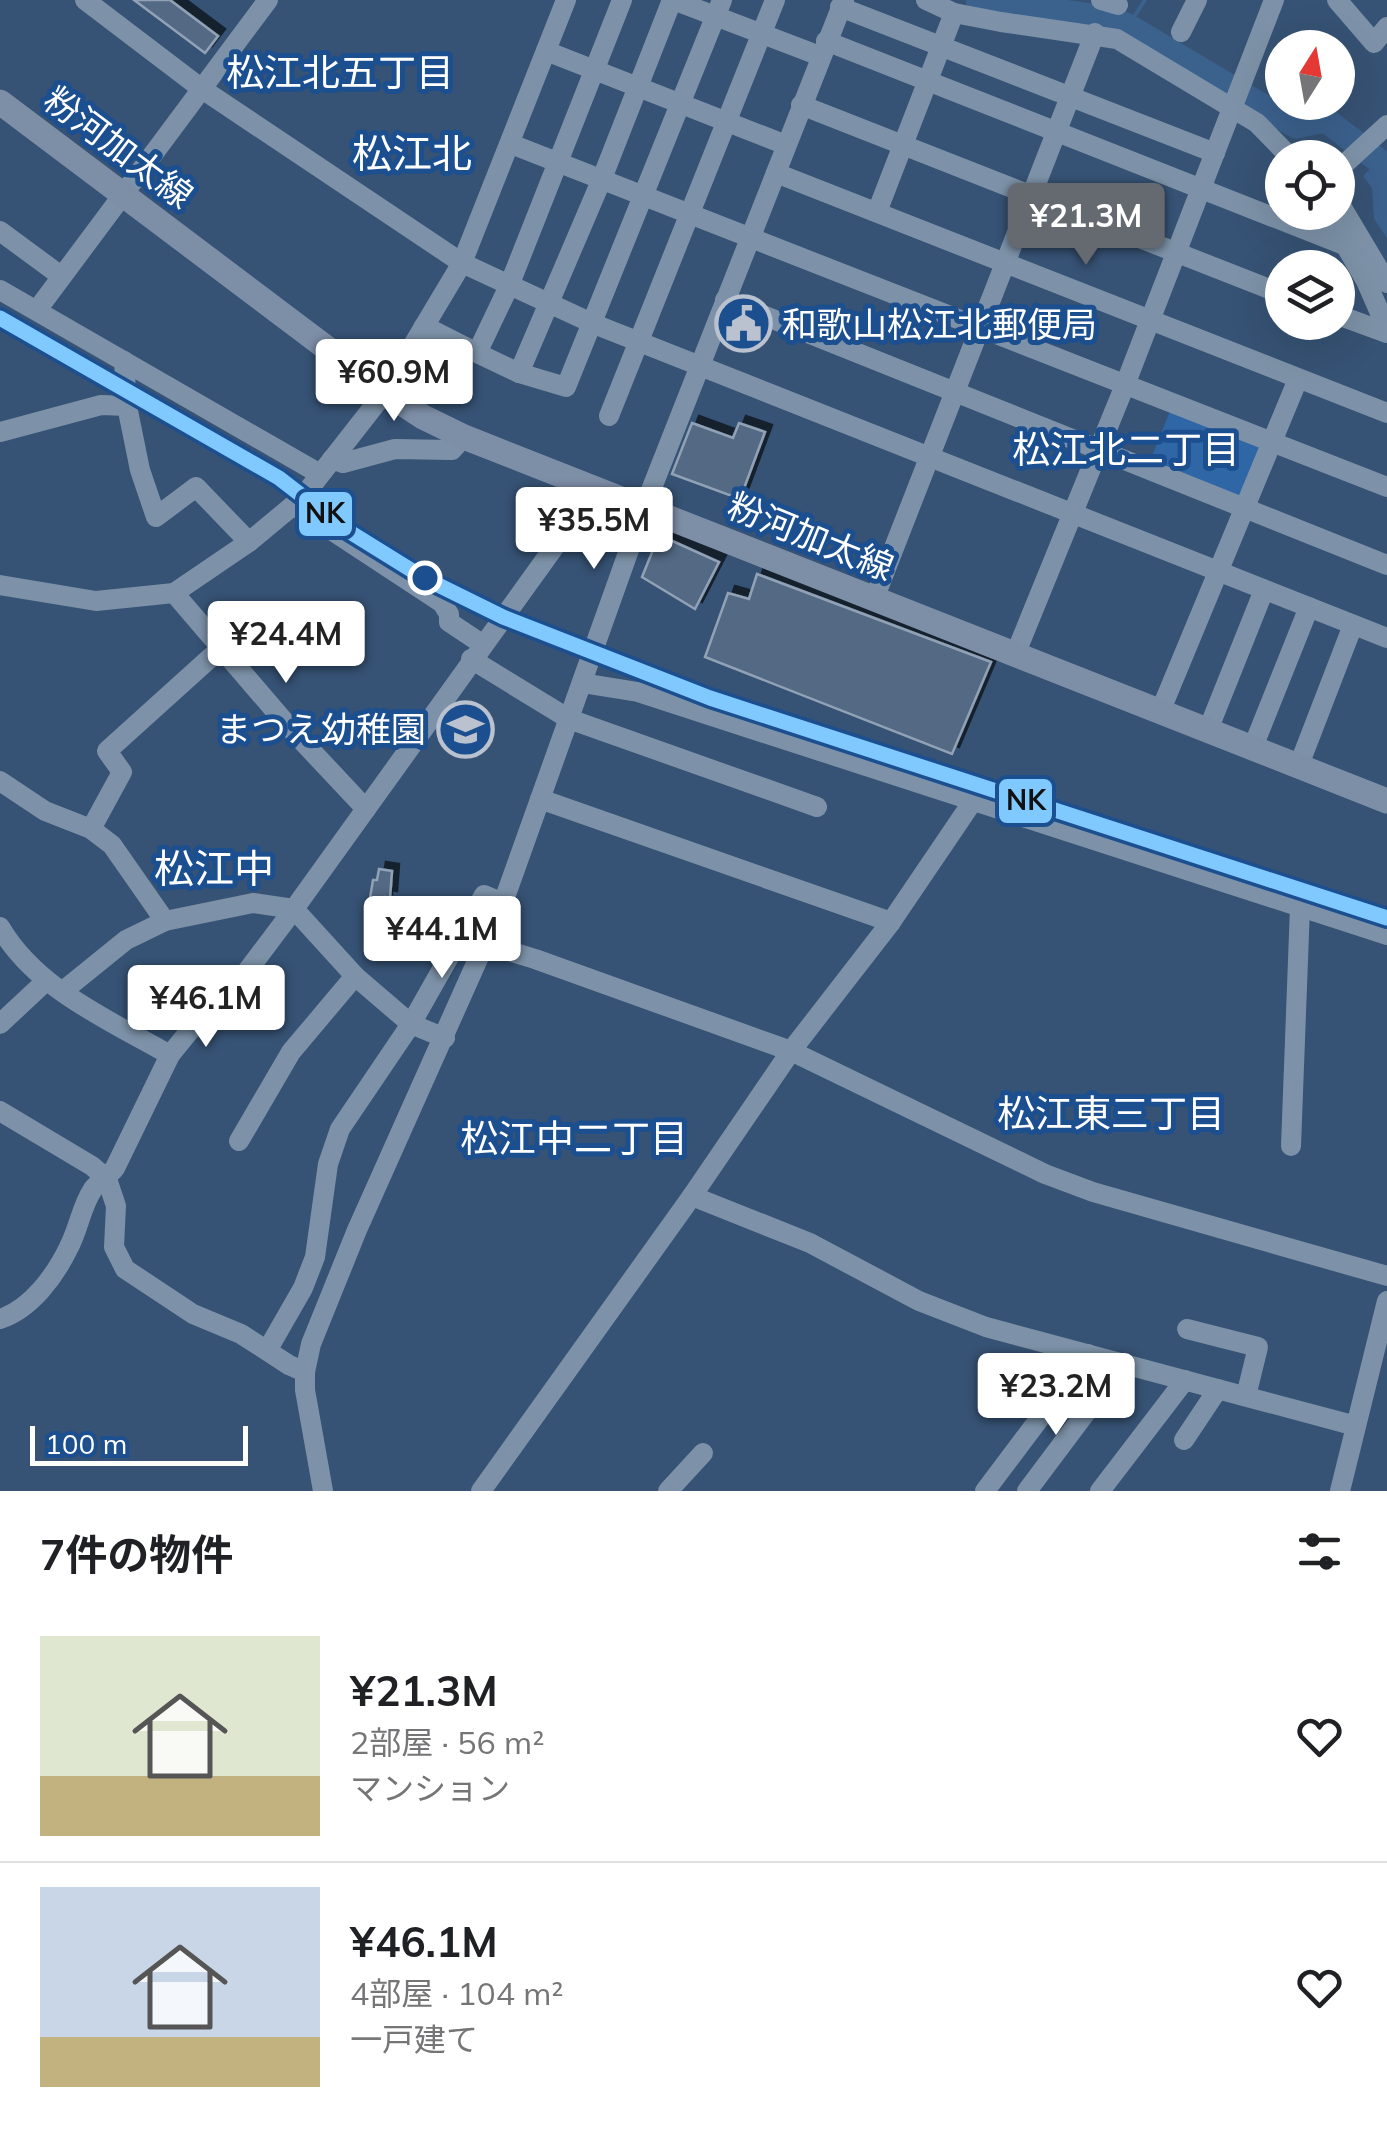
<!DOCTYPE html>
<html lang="ja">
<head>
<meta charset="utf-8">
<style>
	:root { --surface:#fff; --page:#f6f6f6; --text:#202124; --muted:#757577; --line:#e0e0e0; --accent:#656970 }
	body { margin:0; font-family:Mulish,"Noto Sans JP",sans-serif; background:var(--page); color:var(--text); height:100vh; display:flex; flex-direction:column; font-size:38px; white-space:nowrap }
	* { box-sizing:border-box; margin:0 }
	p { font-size:32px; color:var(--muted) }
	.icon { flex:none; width:55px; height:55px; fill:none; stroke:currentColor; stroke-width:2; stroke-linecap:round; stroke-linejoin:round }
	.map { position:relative; height:1491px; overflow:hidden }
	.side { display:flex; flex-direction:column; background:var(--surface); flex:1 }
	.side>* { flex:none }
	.needle { width:65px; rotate:11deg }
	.controls { position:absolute; left:1265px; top:30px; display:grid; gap:20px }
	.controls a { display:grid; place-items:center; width:90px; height:90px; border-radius:50%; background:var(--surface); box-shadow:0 10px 40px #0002; font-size:50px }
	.scale { position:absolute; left:30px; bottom:25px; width:218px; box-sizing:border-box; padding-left:10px; border:5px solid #fff; border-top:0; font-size:28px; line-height:35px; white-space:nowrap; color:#fff; -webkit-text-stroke:8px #1b4f8f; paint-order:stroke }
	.price { position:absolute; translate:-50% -85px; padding:0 22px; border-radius:10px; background:#fff; color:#222; font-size:32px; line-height:65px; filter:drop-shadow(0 2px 5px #0008) }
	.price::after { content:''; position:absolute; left:50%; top:60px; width:30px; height:22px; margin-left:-15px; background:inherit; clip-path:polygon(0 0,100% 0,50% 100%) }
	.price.current { background:var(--accent); color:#fff }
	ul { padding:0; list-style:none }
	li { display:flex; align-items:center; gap:30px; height:250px; padding:0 40px }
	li+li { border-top:2px solid var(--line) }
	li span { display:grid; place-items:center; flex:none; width:280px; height:200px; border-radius:0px; color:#555 }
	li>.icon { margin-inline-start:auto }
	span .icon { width:120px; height:120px; fill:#fffc; stroke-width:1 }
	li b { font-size:42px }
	h2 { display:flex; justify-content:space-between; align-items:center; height:120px; padding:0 40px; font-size:42px }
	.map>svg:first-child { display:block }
	.green { fill:#2f66a5 }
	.water { fill:#3b618d }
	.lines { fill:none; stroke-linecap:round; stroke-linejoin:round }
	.stream { stroke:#3b618d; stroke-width:4 }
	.river { stroke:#3b618d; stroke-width:25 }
	.building { fill:#526984; stroke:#92a2b6; stroke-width:2.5; filter:url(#shadow) }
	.minor { stroke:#7d92a8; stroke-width:20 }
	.major { stroke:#7d8ea7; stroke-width:25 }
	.rail-1-casing { stroke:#1b4f8f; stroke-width:22 }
	.rail-1 { stroke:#80c9ff; stroke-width:15 }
	.stop-dot { fill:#1b4f8f; stroke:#fff; stroke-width:5 }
	.labels { text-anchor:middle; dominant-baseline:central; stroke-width:10; stroke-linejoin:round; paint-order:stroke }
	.street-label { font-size:35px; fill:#fff; stroke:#1b4f8f }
	.poi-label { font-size:35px; fill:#fff; stroke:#1b4f8f; text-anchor:start }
	.neighbourhood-label { font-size:38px; fill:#fff; stroke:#1b4f8f }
	.quarter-label { font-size:40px; fill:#fff; stroke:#1b4f8f }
	.line-badge { stroke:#1b4f8f; stroke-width:4 }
	.pale-badge-label { font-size:28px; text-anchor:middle; font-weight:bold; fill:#111 }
</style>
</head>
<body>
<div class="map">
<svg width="1387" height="1491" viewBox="0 0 1387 1491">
	<defs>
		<filter id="shadow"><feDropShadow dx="7" dy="-7" stdDeviation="0" flood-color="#0009"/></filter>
	</defs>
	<rect width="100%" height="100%" fill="#365274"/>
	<polygon class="green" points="1170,411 1259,445 1261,450 1238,498 1150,461"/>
	<polygon class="water" points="1387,152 1387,238 1374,219 1372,188 1363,176"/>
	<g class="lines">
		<polyline class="stream" points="1128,26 1145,0"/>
		<polyline class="river" points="978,0 1106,18 1128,26 1296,126 1326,120 1387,167"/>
	</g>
	<g class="building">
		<polygon points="134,0 170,0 218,36 205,53"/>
		<polygon points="692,423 733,438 739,423 765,432 740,499 672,474"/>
		<polygon points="659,535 719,562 695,609 642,577"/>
		<polygon points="757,574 991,662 952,754 705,657 728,593 749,599"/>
		<polygon points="379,869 392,871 390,898 385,897 385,901 370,898 373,880 377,880"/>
	</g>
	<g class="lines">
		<g class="minor">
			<polyline points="85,0 202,89 462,263 594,324 1387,638"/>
			<polyline points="673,0 820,56"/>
			<polyline points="926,0 954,13 1001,22 1117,39 1257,123 1291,158"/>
			<polyline points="1101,0 1118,5"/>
			<polyline points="1337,0 1374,43 1387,27"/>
			<polyline points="840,7 1215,153"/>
			<polyline points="1181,32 1197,0"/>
			<polyline points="826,41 1344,245"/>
			<polyline points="546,51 786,145"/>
			<polyline points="801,105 1282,294"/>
			<polyline points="511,144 1387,487"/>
			<polyline points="1338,170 1387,125"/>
			<polyline points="776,173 1387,413"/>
			<polyline points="1338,201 1387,283"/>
			<polyline points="877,212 954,13"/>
			<polyline points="1326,212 1366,281 1387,329"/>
			<polyline points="0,231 61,276"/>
			<polyline points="0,290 320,474"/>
			<polyline points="725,300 1387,565"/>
			<polyline points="37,310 268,0"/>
			<polyline points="1338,315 1387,333"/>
			<polyline points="424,326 477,353 509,286 622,0"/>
			<polyline points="477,353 519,373 566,387 722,0"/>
			<polyline points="519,373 601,181 672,0"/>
			<polyline points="127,406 140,470 156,517 196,487 249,542"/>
			<polyline points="609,416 775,0"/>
			<polyline points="0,432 101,405 127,406 124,361"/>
			<polyline points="332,459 343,463 395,449 452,450 464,437"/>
			<polyline points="293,505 442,603 449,614 449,622 482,644"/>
			<polyline points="0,585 96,601 174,593 249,542 302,498 385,392 462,263 566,0"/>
			<polyline points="174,593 289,727 366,809"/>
			<polyline points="874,599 1095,33"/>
			<polyline points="1015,655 1125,385 1274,0"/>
			<polyline points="471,659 569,719 817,807"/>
			<polyline points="582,683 638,692 1387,935"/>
			<polyline points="1160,712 1298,379"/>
			<polyline points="1208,730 1264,590"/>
			<polyline points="1253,747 1309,607"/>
			<polyline points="1299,765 1353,625"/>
			<polyline points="0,781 45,811 91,829 112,845 165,921"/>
			<polyline points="540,799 891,922"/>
			<polyline points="91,829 122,772 107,751 220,649"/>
			<path d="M 0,927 C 36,989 109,1020 170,1055"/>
			<polyline points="486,944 535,959 791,1051 1045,1174 1093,1192 1387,1276"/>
			<polyline points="63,991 126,940 165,921 253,903 294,909 355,976 411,1024 445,1038"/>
			<polyline points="0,1024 46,981"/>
			<polyline points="0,1111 92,1166 107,1179 116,1206 114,1247 125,1269 193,1314 241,1334 289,1365 305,1372"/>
			<polyline points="239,1141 291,1052 355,976"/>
			<polyline points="1291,1146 1300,907"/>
			<polyline points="692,1196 810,1243 919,1301 986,1327 1356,1426"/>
			<path d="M 0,1319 C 31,1309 55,1276 69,1247 C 79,1228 81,1207 93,1189 C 99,1181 109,1176 115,1168 L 170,1055 L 196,1023 L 233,990 L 294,909 L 596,489"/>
			<polyline points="1187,1329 1258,1347 1246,1396"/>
			<polyline points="268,1349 303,1288 315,1257 328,1164 340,1129 411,1024 484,895 503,903"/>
			<polyline points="1184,1440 1218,1389"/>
			<polyline points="323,1491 305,1390 305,1372 311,1344 357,1230 503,903 644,508 844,0"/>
			<polyline points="481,1491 692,1196 791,1051 891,922 973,801"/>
			<polyline points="668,1491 703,1453"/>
			<polyline points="985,1491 1088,1354"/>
			<polyline points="1027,1491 1123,1363"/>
			<polyline points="1100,1491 1185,1380"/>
			<polyline points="1340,1491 1387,1301"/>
		</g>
		<polyline class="major" points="0,102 385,392 423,417 464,437 1387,801"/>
		<defs>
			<polyline id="rail-1" points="0,318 279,478 345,529 424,578 503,617 710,698 1387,918"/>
		</defs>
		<use href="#rail-1" class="rail-1-casing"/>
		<use href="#rail-1" class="rail-1"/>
	</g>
	<defs>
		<symbol id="civic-ring" viewBox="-11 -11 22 22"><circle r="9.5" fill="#1b4f8f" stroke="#b9c2ce" stroke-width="1.5"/><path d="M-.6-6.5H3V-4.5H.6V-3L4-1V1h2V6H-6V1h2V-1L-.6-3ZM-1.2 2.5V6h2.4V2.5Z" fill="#b9c2ce"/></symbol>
		<symbol id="school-ring" viewBox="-11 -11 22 22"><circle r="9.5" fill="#1b4f8f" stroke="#b9c2ce" stroke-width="1.5"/><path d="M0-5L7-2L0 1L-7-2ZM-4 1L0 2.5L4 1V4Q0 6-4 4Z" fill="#b9c2ce"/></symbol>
	</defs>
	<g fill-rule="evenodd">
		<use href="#civic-ring" x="712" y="292" width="63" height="63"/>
		<use href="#school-ring" x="434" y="698" width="63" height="63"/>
	</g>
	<circle class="stop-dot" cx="425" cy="578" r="15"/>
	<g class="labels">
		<g class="street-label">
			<text transform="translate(119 147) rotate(37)">粉河加太線</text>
			<text transform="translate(811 536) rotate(22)">粉河加太線</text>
		</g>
		<g class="poi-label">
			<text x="782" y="324">和歌山松江北郵便局</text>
			<text x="426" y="729" text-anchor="end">まつえ幼稚園</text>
		</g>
		<g class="neighbourhood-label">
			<text x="340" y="72">松江北五丁目</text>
			<text x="1126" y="449">松江北二丁目</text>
			<text x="1111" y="1113">松江東三丁目</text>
			<text x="574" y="1138">松江中二丁目</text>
		</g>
		<g class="quarter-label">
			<text x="412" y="153">松江北</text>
			<text x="214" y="868">松江中</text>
		</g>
	</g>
	<g class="line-badge">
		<rect x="297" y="490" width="57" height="48" rx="10" fill="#80c9ff"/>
		<rect x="997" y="777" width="57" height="48" rx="10" fill="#80c9ff"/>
	</g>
	<g class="pale-badge-label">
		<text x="325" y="523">NK</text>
		<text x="1026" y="810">NK</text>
	</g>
</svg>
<div class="controls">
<a><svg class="needle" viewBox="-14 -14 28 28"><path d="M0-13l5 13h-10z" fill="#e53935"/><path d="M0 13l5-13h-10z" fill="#757577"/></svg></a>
<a><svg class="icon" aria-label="locate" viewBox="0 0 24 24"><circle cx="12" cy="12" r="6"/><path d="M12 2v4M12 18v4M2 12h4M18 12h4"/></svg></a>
<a><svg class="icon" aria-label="layers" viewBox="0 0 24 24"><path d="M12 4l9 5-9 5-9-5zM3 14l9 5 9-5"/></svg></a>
</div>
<div class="scale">100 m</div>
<b class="price current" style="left:1086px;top:268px">¥21.3M</b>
<b class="price" style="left:394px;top:424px">¥60.9M</b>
<b class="price" style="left:594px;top:572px">¥35.5M</b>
<b class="price" style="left:286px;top:686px">¥24.4M</b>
<b class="price" style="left:442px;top:981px">¥44.1M</b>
<b class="price" style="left:206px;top:1050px">¥46.1M</b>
<b class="price" style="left:1056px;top:1438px">¥23.2M</b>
</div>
<section class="side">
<h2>7件の物件<svg class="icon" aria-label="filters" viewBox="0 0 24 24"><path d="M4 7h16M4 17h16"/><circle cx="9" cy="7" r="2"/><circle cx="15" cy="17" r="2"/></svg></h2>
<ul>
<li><span style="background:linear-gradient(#dfe7d0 70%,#c2b280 0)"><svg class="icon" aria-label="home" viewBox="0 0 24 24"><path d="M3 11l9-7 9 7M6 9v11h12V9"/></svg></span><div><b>¥21.3M</b><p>2部屋 · 56 m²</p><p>マンション</p></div><svg class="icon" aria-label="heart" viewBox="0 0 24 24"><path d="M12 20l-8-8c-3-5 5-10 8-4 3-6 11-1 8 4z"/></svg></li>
<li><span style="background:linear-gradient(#c9d6e8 75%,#c2b280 0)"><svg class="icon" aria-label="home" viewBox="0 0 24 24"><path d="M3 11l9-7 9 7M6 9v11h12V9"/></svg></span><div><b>¥46.1M</b><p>4部屋 · 104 m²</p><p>一戸建て</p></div><svg class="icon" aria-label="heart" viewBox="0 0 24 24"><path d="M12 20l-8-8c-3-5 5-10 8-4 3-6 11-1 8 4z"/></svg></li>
</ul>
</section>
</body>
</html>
